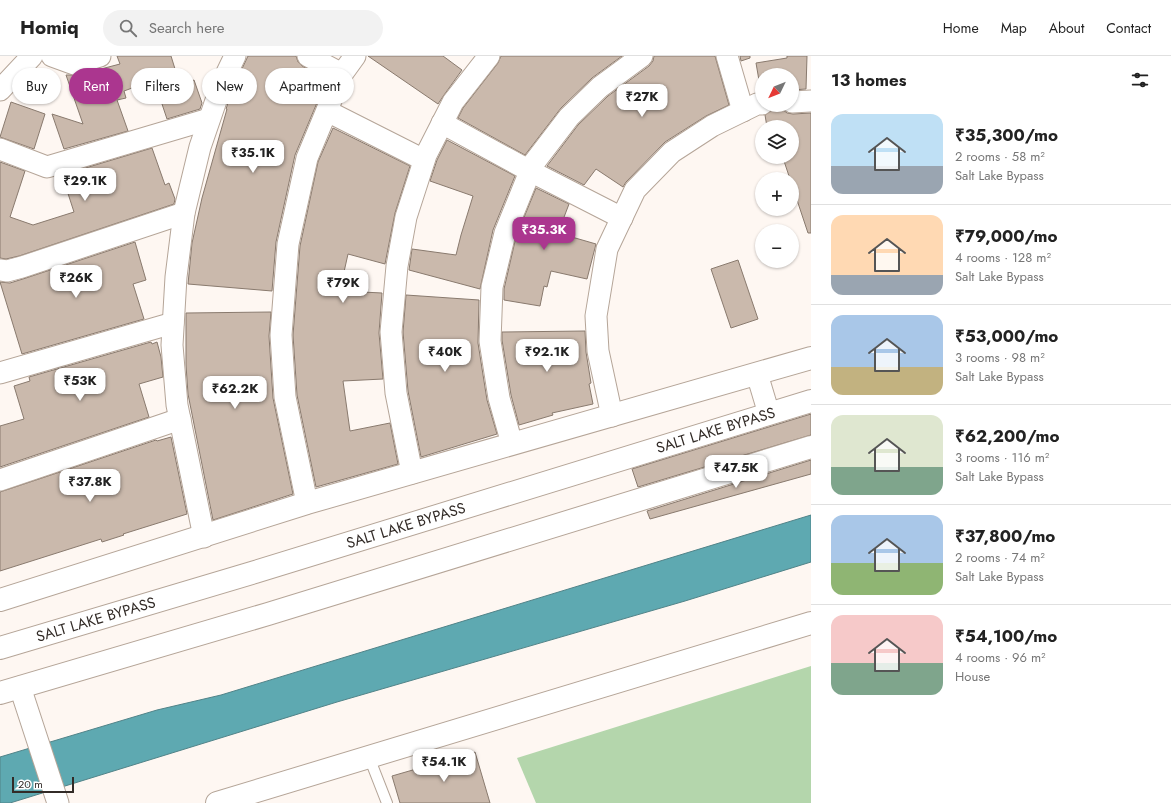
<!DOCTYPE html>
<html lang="en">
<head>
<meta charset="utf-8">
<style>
	:root { --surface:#fff; --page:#f2f2f2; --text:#222; --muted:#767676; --line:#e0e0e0; --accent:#ab368f }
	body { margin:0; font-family:Jost,sans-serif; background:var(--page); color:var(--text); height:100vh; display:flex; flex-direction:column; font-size:15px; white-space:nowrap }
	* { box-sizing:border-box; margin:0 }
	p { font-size:13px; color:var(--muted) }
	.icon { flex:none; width:22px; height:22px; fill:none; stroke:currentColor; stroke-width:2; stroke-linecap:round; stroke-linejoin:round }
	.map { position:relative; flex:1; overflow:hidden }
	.panel { display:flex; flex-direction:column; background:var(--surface); width:360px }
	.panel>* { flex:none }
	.guide { position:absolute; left:12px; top:12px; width:380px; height:36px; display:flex; gap:8px }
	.needle { width:26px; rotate:227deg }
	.buttons { position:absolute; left:755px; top:12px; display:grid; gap:8px }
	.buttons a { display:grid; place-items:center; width:44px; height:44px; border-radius:50%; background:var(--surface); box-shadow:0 1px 3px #0004; font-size:20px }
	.scale { position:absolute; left:12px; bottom:10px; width:62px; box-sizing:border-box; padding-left:4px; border:2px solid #322b27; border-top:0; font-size:11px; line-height:14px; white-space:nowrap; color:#322b27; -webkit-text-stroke:3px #fff; paint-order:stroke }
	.price { position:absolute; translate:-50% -34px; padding:0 9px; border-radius:8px; background:#fff; color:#222; font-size:13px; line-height:26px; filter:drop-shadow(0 1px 2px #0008) }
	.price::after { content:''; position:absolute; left:50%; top:24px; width:12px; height:9px; margin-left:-6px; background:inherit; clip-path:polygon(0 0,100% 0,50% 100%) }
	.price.selected { background:var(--accent); color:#fff }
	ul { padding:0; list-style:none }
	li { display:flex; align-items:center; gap:12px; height:100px; padding:0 20px }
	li+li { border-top:1px solid var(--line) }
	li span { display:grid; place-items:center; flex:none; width:112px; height:80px; border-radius:12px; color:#555 }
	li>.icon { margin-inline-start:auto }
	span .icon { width:48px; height:48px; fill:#fffc; stroke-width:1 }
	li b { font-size:17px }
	h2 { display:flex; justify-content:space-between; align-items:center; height:48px; padding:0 20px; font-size:17px }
	.tag { padding:0 14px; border-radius:18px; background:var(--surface); box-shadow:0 1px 3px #0004; font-size:14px; line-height:36px }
	.tag.selected { background:var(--accent); color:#fff }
	header { display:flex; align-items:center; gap:24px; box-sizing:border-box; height:56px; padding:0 20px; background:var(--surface); border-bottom:1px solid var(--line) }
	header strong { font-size:19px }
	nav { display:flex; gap:22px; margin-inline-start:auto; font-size:14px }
	.search { width:280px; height:36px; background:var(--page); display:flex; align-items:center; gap:10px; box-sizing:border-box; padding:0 14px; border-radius:22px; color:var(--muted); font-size:15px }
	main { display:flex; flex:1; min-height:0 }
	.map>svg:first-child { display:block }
	.green { fill:#b4d6ac }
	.water { fill:#5ea9b1; stroke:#518388 }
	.building { fill:#cab9ac; stroke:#897a6e }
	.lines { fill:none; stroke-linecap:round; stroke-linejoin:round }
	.service-casing { stroke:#b5a598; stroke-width:12 }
	.minor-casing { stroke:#b5a598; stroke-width:23 }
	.tertiary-casing { stroke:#b5a598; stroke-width:24 }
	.primary-casing { stroke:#b5a598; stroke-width:24 }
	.service { stroke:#fff; stroke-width:10 }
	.minor { stroke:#fff; stroke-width:21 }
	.tertiary { stroke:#fff; stroke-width:22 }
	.primary { stroke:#fff; stroke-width:22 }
	.labels { text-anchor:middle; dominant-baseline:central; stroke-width:4; stroke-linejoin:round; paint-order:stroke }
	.street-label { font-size:15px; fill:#322b27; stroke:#fff }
</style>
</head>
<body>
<header>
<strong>Homiq</strong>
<div class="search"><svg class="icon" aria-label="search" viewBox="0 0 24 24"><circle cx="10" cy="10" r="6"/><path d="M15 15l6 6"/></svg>Search here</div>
<nav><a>Home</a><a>Map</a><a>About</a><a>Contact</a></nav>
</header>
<main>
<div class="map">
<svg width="811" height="747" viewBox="0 0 811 747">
	<rect width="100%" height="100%" fill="#fef7f2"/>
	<polygon class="green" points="811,610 811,747 536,747 517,702"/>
	<polygon class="water" points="811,459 811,506 685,545 337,646 10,747 0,747 0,701 157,654 221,639"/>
	<g class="building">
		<polygon points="117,0 171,0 180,29 194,24 202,47 200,53 167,63 154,24 124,35 126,42 117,44 128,75 64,93 52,58 83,68 66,19 78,19 120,8"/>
		<polygon points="248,0 296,0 298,6 302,10 327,23 295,99 276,186 272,235 188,228 192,187 202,142 227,53 226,53 233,32"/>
		<polygon points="368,0 443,0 462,14 444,39 438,48"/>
		<polygon points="501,0 622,0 592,22 561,52 525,99 458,62 463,52 498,7"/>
		<polygon points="654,0 715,0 729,49 706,60 665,86 626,126 623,131 596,113 584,129 547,110 578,69 608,40 649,10 653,5"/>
		<polygon points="740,0 750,0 750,2 741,5"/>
		<polygon points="787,0 807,0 806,33 792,34 792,19 762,19 761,36 756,7 787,2"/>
		<polygon points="11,46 45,58 34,93 0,81"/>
		<polygon points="774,49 781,49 782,53 787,57 793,58 811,57 811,177 808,177 792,129 792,123 790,123 783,102 773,103 773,101 792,101 792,71 767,71 765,59 772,54"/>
		<polygon points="333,72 410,110 395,157 385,208 348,198 344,216 343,235 382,237 379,277 383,323 343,325 350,375 390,367 398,408 316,431 297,339 293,279 300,190 318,106"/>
		<polygon points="447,84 515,120 493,174 480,233 409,214 412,193 456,199 461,179 473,140 430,125 437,104"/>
		<polygon points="152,92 165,129 169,127 175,143 174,148 19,200 6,203 0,202 0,106 25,115 10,161 33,169 74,156 62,119"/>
		<polygon points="536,132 569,148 558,177 596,188 587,223 551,215 547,231 544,230 540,250 504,244 504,233 516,181"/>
		<polygon points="135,186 146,224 133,228 144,263 22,298 0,226 10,227 26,222"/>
		<polygon points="738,204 758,263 731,272 711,213"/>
		<polygon points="406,239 479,244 478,287 487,344 497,378 421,401 408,335 403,276"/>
		<polygon points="271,256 269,280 273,342 293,438 213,464 188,338 186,309 186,257"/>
		<polygon points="585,275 586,296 591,327 589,328 593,348 552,357 553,359 519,369 511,339 502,284 502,276"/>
		<polygon points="151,286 152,288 157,286 161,301 163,321 139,328 149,361 0,411 0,370 24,363 14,330 30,325 29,321"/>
		<polygon points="811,358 811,379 638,431 632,413"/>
		<polygon points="171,381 187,458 123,478 124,479 102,486 101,483 0,515 0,436 156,384 157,385"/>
		<polygon points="811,404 811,418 650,463 647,455"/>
		<polygon points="475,696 490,747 400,747 392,720"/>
	</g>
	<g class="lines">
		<defs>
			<polyline id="service" points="369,701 387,747"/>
			<g id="minor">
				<polyline points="52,0 74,8 100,0"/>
				<polyline points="308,0 342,18"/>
				<polyline points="727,0 743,55"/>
				<polyline points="0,34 32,0"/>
				<polyline points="792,46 811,45"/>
				<polyline points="327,55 424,104"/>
				<polyline points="442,67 530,115 622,162"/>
				<polyline points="0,93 47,111 209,63"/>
				<polyline points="0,214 7,215 22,211 184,157"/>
				<polyline points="0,317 173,267"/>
				<polyline points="757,318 769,358"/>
				<polyline points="612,360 598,295 596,260 607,193 635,134 672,96 712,70 757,48 762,48"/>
				<polyline points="512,388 499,342 490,285 492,231 505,177 533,108 569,61 600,31 642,0"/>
				<polyline points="412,417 396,337 391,276 397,210 406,161 426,99 453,46 489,0"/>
				<polyline points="0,424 180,363"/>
				<polyline points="307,447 285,341 281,279 288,188 307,102 342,18 355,0"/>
				<polyline points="204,481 177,349 172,289 176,221 184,157 200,91 222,27 235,0"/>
				<polyline points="20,631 58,747"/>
			</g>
			<polyline id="tertiary" points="217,747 811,567"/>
			<g id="primary">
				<polyline points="0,544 307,447 811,302"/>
				<path id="s1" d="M 0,592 L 255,516 L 811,345"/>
				<polyline points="0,637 268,558 811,391"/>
			</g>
		</defs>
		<use href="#service" class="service-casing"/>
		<use href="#minor" class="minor-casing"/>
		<use href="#tertiary" class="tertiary-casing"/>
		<use href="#primary" class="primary-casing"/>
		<use href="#service" class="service"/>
		<use href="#minor" class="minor"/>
		<use href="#tertiary" class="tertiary"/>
		<use href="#primary" class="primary"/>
	</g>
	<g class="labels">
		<g class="street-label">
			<text stroke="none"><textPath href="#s1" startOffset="748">SALT LAKE BYPASS</textPath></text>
			<text stroke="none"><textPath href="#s1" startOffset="424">SALT LAKE BYPASS</textPath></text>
			<text stroke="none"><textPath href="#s1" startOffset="100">SALT LAKE BYPASS</textPath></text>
		</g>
	</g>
</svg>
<div class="buttons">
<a><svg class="needle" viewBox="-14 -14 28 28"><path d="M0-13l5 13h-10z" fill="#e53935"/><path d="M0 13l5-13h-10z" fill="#767676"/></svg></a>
<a><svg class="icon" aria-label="layers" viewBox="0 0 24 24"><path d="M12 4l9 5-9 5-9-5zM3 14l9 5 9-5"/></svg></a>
<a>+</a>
<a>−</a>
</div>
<div class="scale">20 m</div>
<b class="price" style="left:642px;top:62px">₹27K</b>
<b class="price" style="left:253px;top:118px">₹35.1K</b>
<b class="price" style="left:85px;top:146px">₹29.1K</b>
<b class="price selected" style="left:544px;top:195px">₹35.3K</b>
<b class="price" style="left:76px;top:243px">₹26K</b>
<b class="price" style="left:343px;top:248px">₹79K</b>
<b class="price" style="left:445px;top:317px">₹40K</b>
<b class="price" style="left:547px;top:317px">₹92.1K</b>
<b class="price" style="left:80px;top:346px">₹53K</b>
<b class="price" style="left:235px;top:354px">₹62.2K</b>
<b class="price" style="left:736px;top:433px">₹47.5K</b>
<b class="price" style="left:90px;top:447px">₹37.8K</b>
<b class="price" style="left:444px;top:727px">₹54.1K</b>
<div class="guide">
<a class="tag">Buy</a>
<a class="tag selected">Rent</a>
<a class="tag">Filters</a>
<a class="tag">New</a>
<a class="tag">Apartment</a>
</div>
</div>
<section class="panel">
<h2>13 homes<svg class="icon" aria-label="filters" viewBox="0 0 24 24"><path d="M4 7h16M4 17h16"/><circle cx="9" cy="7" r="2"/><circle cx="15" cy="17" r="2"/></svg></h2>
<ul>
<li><span style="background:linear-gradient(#bfe0f5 65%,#9aa5b1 0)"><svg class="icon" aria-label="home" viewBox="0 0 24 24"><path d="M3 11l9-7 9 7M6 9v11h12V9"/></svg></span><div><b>₹35,300/mo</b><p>2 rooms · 58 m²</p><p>Salt Lake Bypass</p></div></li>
<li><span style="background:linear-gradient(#ffd9b3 75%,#9aa5b1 0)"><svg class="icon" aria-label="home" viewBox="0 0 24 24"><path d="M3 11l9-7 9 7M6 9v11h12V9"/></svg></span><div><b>₹79,000/mo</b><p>4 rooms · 128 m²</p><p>Salt Lake Bypass</p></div></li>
<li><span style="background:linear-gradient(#a9c7e8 65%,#c2b280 0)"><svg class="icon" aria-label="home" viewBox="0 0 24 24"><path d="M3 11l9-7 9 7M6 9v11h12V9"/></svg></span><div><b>₹53,000/mo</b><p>3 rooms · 98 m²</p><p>Salt Lake Bypass</p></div></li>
<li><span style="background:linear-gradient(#dfe7d0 65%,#7fa58c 0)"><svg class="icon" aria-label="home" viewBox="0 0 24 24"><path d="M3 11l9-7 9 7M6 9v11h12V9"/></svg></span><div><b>₹62,200/mo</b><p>3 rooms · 116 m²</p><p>Salt Lake Bypass</p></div></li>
<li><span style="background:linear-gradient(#a9c7e8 60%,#8fb573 0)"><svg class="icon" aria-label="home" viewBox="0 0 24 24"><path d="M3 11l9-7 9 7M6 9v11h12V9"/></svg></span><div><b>₹37,800/mo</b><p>2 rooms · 74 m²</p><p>Salt Lake Bypass</p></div></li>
<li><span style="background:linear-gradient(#f6c9c9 60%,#7fa58c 0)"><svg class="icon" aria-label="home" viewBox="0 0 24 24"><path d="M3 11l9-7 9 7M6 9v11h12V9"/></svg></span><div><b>₹54,100/mo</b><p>4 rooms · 96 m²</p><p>House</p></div></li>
</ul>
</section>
</main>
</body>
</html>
